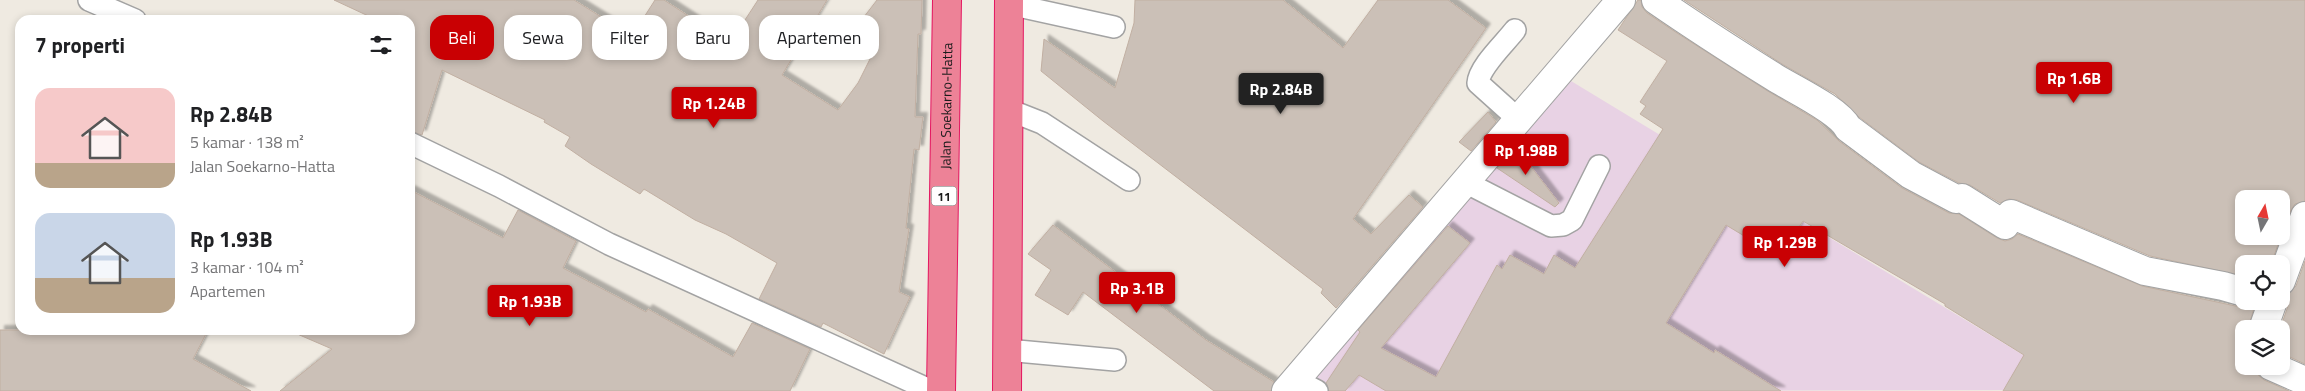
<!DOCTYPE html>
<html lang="id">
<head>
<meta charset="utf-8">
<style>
	:root { --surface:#fff; --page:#f6f6f6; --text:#202124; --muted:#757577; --accent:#c90003 }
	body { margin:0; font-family:"Titillium Web",sans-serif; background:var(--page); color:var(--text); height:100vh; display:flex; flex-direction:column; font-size:19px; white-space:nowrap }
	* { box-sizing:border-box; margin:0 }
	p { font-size:16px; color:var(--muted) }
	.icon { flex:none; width:28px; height:28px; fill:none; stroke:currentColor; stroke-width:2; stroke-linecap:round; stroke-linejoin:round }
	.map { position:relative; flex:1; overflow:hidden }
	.panel { position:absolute; left:15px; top:15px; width:400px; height:320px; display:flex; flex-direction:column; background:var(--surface); border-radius:15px; box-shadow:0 2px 8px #0003 }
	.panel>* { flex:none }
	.guide { position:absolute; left:430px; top:15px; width:475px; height:45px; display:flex; gap:10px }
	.needle { width:32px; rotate:9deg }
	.fabs { position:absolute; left:2235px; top:190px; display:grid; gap:10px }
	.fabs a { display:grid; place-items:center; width:55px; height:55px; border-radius:10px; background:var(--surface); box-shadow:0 2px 8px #0003; font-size:25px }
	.price { position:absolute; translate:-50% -42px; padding:0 11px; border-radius:5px; background:var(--accent); color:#fff; font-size:16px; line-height:32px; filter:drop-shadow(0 1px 2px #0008) }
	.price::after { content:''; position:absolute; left:50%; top:30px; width:15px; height:11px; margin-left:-8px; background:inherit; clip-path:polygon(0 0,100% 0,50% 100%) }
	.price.current { background:#222; color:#fff }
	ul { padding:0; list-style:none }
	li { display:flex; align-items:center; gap:15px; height:125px; padding:0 20px }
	li span { display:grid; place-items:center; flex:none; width:140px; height:100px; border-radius:15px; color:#555 }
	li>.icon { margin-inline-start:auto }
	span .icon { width:60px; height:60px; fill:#fffc; stroke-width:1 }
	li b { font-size:21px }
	h2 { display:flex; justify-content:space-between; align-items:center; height:60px; padding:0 20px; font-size:21px }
	.tag { padding:0 18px; border-radius:15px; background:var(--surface); box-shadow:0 2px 8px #0003; font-size:18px; line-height:45px }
	.tag.current { background:var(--accent); color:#fff }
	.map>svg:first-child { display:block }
	.industrial { fill:#e8d2e4 }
	.building { fill:#cbc0b7; stroke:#c1afa2; filter:url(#shadow) }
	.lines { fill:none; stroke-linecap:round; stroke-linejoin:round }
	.lane-casing { stroke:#a3a3a3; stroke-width:24 }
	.street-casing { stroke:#a3a3a3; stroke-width:30 }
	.highway-casing { stroke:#e41660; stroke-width:30 }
	.lane { stroke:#fff; stroke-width:21 }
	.street { stroke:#fff; stroke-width:28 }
	.highway { stroke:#ed8297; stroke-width:28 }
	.labels { text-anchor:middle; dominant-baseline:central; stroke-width:4.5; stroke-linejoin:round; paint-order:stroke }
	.shield { fill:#fff; stroke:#606060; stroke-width:1 }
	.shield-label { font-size:12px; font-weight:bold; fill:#1c1c1c }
	.street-label { font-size:14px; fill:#1c1c1c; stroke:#fff }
</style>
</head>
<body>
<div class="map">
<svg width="2305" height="391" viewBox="0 0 2305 391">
	<defs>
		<filter id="shadow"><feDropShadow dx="4.5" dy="-4.5" stdDeviation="1" flood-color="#0004"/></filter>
	</defs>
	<rect width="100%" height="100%" fill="#efeae1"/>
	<polygon class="industrial" points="1571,81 2081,390 1300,391"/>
	<g class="building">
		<polygon points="334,0 574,0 632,36 655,0 664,0 730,43 758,0 827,0 782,75 838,110 858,83 871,57 847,39 877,0 922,0 921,34 918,34 915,117 923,117 919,150 914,149 906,228 909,229 899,292 910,297 884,354 823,323 821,327 759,299 777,263 726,234 695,220 644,189 640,194 591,164 565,146 570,137 544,122 545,120 442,70 422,135 410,131 410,20 377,20"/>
		<polygon points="1135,0 1283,0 1343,48 1378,0 1448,0 1486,28 1353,219 1371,234 1409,195 1423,207 1336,308 1321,293 1323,289 1103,121 1041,71 1044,39 1115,88 1134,23"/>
		<polygon points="1638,0 1641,0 1642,7 1647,13 1677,33 1766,90 1817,120 1839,141 1902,188 1949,213 1959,214 1997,238 2005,241 2012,239 2018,234 2142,286 2240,307 2248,307 2256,301 2248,329 2244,329 2244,366 2256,366 2258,375 2264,380 2289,391 2003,391 2024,355 1945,306 1945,304 1803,221 1779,257 1726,225 1666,323 1714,353 1715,350 1781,391 1386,391 1359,375 1345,391 1329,391 1326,383 1360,332 1358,330 1448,226 1470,243 1381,348 1436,377 1497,265 1502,269 1510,255 1544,274 1554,255 1575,268 1663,129 1640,114 1646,106 1640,102 1667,61 1618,30"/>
		<polygon points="1684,0 2305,0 2305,201 2295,204 2291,210 2281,235 2281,199 2244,199 2244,236 2281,236 2271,264 2244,264 2244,276 2150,256 2017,200 2009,199 2000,203 1970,185 1959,183 1919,162 1859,117 1835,94 1782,64"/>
		<polygon points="1488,112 1496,122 1471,151 1459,142"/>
		<polygon points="1516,147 1559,203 1555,207 1497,168"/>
		<polygon points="410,190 503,238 518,210 576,241 563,268 646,312 648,309 733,357 752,323 810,349 790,391 280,391 332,349 288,330 410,330"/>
		<polygon points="1053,225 1206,340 1274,382 1271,391 1214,391 1083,292 1068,315 1035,295 1051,270 1028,254"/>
		<polygon points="2305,261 2305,364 2281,353 2280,329 2288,306 2287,295 2296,286"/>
		<polygon points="0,330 208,330 193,359 251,391 0,391"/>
	</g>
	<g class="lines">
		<defs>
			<g id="lane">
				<polyline points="89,0 135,20"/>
				<polyline points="1009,4 1114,27"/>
				<path d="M 1515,30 C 1505,43 1479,67 1478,83 L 1518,119"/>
				<polyline points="1009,110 1042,123 1129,180"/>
				<polyline points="410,143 499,186 609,244 932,391"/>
				<polyline points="1465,182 1551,226 1563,225 1572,220 1599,166"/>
				<polyline points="1007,350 1115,360"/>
				<polyline points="1296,380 1317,391"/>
			</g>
			<g id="street">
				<path d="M 1656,0 C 1695,27 1734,52 1774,77 C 1793,89 1839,110 1848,128 L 1911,175 L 1956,199 L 1962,198 L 2005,225 L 2011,214 L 2145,271 L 2223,286 L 2244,292"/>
				<polyline points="2281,281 2305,216"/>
				<polyline points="2263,329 2273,301"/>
				<polyline points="2271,366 2305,381"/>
				<polyline points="1286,391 1621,0"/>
			</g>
			<g id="highway">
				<path id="s1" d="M 941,391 L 947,0"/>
				<polyline points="1007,391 1009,0"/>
			</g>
		</defs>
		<use href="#lane" class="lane-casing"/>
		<use href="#street" class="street-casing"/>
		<use href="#highway" class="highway-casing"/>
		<use href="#lane" class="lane"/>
		<use href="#street" class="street"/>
		<use href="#highway" class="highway"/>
	</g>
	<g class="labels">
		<rect class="shield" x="931.5" y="186.5" width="25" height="19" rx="4"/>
		<g class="shield-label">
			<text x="944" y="196">11</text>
		</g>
		<g class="street-label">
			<text stroke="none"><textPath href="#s1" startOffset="285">Jalan Soekarno-Hatta</textPath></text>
		</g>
	</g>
</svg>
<div class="fabs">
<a><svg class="needle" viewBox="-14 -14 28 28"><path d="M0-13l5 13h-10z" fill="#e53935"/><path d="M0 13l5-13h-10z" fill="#757577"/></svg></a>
<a><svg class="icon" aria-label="locate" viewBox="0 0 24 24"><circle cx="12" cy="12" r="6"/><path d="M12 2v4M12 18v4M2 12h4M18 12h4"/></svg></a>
<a><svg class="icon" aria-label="layers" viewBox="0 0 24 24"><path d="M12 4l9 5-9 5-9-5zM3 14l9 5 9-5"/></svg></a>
</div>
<b class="price" style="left:2074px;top:104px">Rp 1.6B</b>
<b class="price current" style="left:1281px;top:115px">Rp 2.84B</b>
<b class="price" style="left:714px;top:129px">Rp 1.24B</b>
<b class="price" style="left:1526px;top:176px">Rp 1.98B</b>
<b class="price" style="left:1785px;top:268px">Rp 1.29B</b>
<b class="price" style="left:1137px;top:314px">Rp 3.1B</b>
<b class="price" style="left:530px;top:327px">Rp 1.93B</b>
<div class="guide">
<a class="tag current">Beli</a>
<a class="tag">Sewa</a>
<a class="tag">Filter</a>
<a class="tag">Baru</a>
<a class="tag">Apartemen</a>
</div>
<section class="panel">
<h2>7 properti<svg class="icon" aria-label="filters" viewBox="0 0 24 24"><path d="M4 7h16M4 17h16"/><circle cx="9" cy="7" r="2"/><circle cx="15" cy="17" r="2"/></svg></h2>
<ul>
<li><span style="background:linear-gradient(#f6c9c9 75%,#b9a48a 0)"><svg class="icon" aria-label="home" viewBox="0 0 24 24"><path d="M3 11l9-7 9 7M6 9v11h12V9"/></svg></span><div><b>Rp 2.84B</b><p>5 kamar · 138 m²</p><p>Jalan Soekarno-Hatta</p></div></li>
<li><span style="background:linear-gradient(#c9d6e8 65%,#b9a48a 0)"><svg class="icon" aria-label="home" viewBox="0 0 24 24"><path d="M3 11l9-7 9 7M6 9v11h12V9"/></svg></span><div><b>Rp 1.93B</b><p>3 kamar · 104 m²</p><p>Apartemen</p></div></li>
</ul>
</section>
</div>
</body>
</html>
